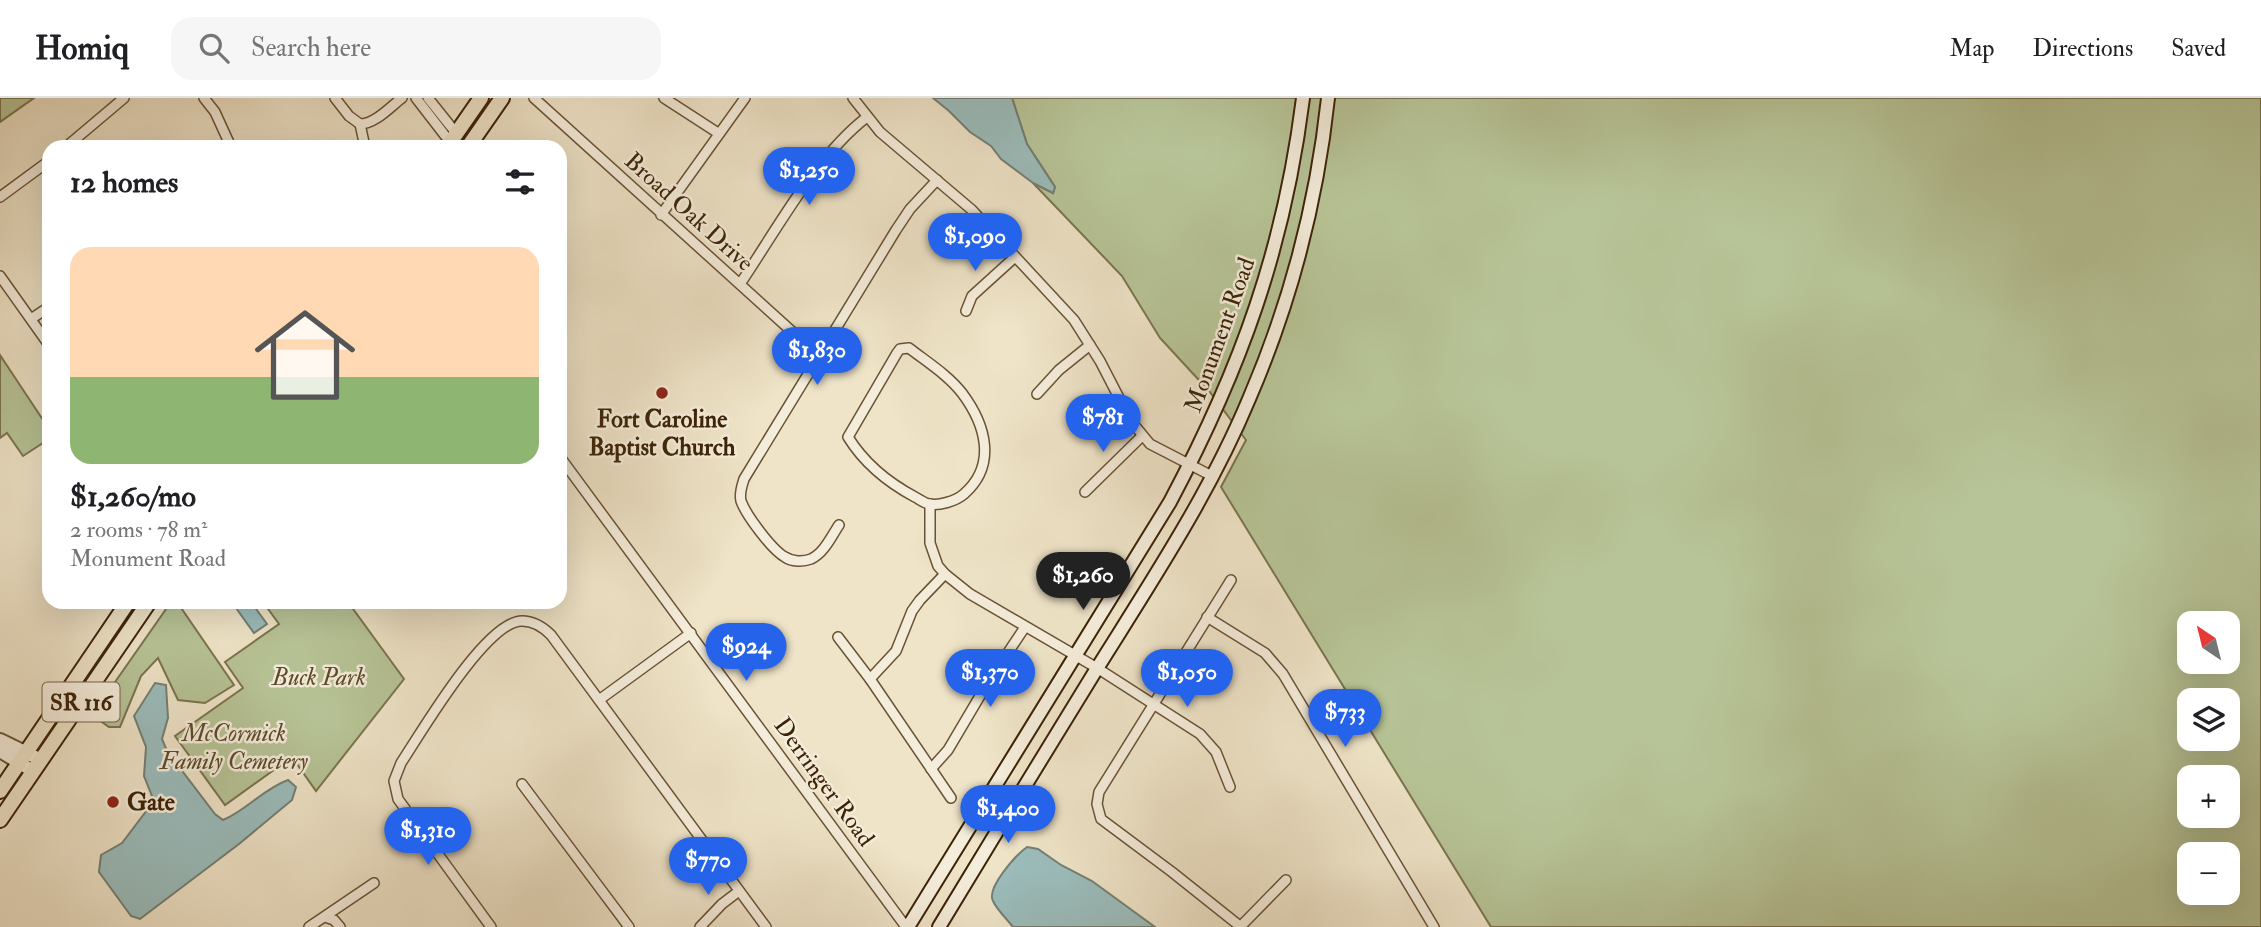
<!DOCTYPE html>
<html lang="en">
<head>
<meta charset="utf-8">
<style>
	:root { --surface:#fff; --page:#f6f6f6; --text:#202124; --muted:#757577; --line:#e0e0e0; --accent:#2563eb }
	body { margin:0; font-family:"IM FELL Double Pica",serif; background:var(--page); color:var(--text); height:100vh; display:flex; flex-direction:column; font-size:26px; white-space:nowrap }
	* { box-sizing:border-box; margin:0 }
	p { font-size:23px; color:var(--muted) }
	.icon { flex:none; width:38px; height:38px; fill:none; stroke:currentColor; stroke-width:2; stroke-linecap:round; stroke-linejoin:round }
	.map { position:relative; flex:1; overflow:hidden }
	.details { position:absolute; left:42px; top:42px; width:525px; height:469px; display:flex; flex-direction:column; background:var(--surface); border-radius:21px; box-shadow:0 7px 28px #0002 }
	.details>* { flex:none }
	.needle { width:46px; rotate:325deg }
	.tools { position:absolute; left:2177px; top:513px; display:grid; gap:14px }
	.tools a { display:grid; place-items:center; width:63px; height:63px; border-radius:14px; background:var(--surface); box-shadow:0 7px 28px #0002; font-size:35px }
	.price { position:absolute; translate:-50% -60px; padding:0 16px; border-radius:24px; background:var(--accent); color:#fff; font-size:23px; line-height:46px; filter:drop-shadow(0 2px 4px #0008) }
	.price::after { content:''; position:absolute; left:50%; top:42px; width:21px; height:16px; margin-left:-10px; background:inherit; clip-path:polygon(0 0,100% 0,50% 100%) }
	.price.active { background:#222; color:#fff }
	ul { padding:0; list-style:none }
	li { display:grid; align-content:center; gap:14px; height:371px; padding:0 28px }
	li span { display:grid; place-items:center; height:217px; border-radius:21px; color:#555 }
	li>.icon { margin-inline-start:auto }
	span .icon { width:126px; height:126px; fill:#fffc; stroke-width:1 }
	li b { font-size:30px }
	h2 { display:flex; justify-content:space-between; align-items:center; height:84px; padding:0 28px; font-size:30px }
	header { display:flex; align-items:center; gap:42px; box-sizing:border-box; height:98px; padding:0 35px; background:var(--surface); border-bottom:2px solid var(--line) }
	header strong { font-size:33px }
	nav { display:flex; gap:38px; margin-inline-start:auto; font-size:24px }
	.search { width:490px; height:63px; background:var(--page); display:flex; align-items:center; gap:18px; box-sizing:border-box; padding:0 24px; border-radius:21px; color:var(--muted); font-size:26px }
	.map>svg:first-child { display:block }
	.green { fill:#b7c497; stroke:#7a744f; stroke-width:2; fill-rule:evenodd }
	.water { fill:#9bbdbc; stroke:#757f74; stroke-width:2 }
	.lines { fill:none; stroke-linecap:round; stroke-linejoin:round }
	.minor-casing { stroke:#695337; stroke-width:12 }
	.tertiary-casing { stroke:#695337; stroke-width:16 }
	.secondary-casing { stroke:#3c2307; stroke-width:16 }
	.primary-casing { stroke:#3c2307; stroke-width:18 }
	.minor { stroke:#f5eddb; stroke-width:9 }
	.tertiary { stroke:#f5eddb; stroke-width:12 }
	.secondary { stroke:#f5eddb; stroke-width:12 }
	.primary { stroke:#efe4c8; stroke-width:14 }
	.poi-dot { fill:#8f2418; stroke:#f5eddb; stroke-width:2.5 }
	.labels { text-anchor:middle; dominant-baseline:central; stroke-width:5; stroke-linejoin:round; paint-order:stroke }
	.shield { fill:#f5eddb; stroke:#746047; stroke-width:2 }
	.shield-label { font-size:23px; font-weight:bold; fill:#3c2307 }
	.street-label { font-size:24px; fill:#3c2307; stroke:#f5eddb }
	.poi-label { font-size:24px; font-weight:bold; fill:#3c2307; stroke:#f5eddb }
	.park-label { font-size:24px; font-style:italic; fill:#5b4b2b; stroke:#f5eddb }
</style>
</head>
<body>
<header>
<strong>Homiq</strong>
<div class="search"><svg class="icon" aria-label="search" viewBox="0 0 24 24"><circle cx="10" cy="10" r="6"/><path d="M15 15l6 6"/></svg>Search here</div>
<nav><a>Map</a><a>Directions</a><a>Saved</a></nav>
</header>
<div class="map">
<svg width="2261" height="829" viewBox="0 0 2261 829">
	<rect width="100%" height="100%" fill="#efe4c8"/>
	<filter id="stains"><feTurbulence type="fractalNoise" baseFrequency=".00286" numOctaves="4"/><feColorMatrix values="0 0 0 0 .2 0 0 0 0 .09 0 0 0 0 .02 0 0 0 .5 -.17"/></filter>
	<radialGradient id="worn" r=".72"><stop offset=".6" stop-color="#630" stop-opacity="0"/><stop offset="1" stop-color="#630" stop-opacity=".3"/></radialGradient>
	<g class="green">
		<polygon points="0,0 34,0 0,24"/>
		<path d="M 1012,0 L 2261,0 L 2261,829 L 1491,829 L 1221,389 L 1246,342 L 1209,293 L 1160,240 L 1122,178 L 1033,85 L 1053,95 L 1055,89 L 1027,46 ZM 2189,525 L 2228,525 L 2228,564 L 2189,564 ZM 2189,602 L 2228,602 L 2228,640 L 2189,640 ZM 2189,679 L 2228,679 L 2228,718 L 2189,718 ZM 2189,756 L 2228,756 L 2228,794 L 2189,794 Z"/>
		<polygon points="0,257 49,331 49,341 23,358 7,335 0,340"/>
		<polygon points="171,504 177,504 234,587 205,605 178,602 158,560 141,578 120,629 109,629 92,617"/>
		<polygon points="263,504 348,504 404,581 316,693 292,659 225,707 175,638 243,590 225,564 279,526"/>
	</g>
	<g class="water">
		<polygon points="933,0 1012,0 1027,46 1055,89 1053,95 1033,85 1001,61 991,48 970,34 949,13"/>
		<polygon points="244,504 251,504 267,526 254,535 236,510"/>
		<path d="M 155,585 L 166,587 L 168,620 L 162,641 L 167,653 L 215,716 L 223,722 C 247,712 263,691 288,682 L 296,689 L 292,702 L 239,746 L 140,821 L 131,818 L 99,774 L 101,757 L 122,745 L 147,712 L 152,698 L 144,678 L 146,649 L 134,618 Z"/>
		<path d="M 1027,749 L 1038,751 L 1061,767 L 1092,783 L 1155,829 L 1013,829 C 1007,821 997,812 993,803 C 986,790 1016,757 1027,749 Z"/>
	</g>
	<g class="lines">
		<defs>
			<g id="minor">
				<polyline points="204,0 215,14 231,49"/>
				<polyline points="335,0 349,18 360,26"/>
				<polyline points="416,0 450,44"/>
				<polyline points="428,0 456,35"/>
				<polyline points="534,0 818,257"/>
				<polyline points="664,0 718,35"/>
				<polyline points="853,0 880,34 972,112 1074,222 1100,263 1131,323 1150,346 1212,378"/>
				<path d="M 360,26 C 375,26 390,9 402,0"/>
				<polyline points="360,26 365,49"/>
				<polyline points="66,49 124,0"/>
				<polyline points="0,99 49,63"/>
				<polyline points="661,117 745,0"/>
				<polyline points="0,178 49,247"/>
				<path d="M 740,186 C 776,133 816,58 867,19"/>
				<polyline points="966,213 972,198 1015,159"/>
				<polyline points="31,221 49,209"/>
				<path d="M 909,250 C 927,264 948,277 962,295 C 986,327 997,367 964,396 C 956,403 939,408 929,406 C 924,405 919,401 915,399 C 887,384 864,365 848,339 L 897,255 L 900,251 Z"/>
				<polyline points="1037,296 1059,272 1090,247"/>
				<polyline points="560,359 906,829"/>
				<polyline points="1085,394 1142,338"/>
				<polyline points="930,406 930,445 938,468 945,476 970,496 1097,570 1200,636 1216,654 1230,689"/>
				<path d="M 839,427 C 831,439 824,455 811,461 C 803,464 792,464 785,459 C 772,452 746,417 741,403 C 739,395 742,388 744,381 L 896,132 L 910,111 L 937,82"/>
				<polyline points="1231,482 1099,694 1097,706 1101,721 1172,774 1241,829"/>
				<polyline points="1207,519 1265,555 1283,576 1434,829"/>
				<polyline points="838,539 870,581 951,700"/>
				<polyline points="870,581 896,553 912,513 920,502 945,476"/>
				<polyline points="599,602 691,535"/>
				<polyline points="931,671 948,652 987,586 1025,529"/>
				<polyline points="522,686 629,829"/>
				<polyline points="325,819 334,822 340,829"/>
				<polyline points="309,829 374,785"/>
				<path d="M 491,829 L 398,701 L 394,683 L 401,665 C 421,635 486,523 522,523 C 534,523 543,529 551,537 L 766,829"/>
				<polyline points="700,829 722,806 739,793"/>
				<polyline points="1240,829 1286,782"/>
			</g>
			<g id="tertiary">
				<polyline points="0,642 41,662"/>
				<polyline points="0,653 33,673"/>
			</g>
			<g id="secondary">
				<path d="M 908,829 L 1170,404 C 1241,270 1284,151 1303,0"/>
				<path d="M 939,829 C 991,743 1043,658 1096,572 C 1151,484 1209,397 1249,301 C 1290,206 1317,103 1328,0"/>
			</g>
			<g id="primary">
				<polyline points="447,49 481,0"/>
				<polyline points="468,49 502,0"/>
				<polyline points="0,693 128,504"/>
				<polyline points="0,722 149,504"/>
			</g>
		</defs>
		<use href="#minor" class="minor-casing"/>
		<use href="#tertiary" class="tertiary-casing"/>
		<use href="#secondary" class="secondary-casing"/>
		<use href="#primary" class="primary-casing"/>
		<use href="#minor" class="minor"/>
		<use href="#tertiary" class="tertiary"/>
		<use href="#secondary" class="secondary"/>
		<use href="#primary" class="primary"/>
	</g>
	<g class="poi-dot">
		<circle cx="662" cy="295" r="7"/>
		<circle cx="113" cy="704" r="7"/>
	</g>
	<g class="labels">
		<rect class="shield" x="42.5" y="584.5" width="77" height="39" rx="5"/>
		<g class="shield-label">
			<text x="81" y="604">SR 116</text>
		</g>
		<g class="street-label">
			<text transform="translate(689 114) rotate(42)">Broad Oak Drive</text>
			<text transform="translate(1220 237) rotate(-70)">Monument Road</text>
			<text transform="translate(824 684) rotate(54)">Derringer Road</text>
		</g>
		<g class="poi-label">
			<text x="662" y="321">Fort Caroline<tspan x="662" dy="28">Baptist Church</tspan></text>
			<text x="127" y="704" text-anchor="start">Gate</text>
		</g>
		<g class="park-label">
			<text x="319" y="579">Buck Park</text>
			<text x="234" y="635">McCormick<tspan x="234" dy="28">Family Cemetery</tspan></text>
		</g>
	</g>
	<rect width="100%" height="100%" filter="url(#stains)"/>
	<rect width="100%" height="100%" fill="url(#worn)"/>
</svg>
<div class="tools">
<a><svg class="needle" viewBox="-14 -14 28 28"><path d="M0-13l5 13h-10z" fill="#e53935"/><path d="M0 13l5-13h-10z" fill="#757577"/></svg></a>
<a><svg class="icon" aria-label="layers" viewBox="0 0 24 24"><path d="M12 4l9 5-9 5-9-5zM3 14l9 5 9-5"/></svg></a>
<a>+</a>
<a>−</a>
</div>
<b class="price" style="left:809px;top:109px">$1,250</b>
<b class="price" style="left:975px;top:175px">$1,090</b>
<b class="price" style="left:817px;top:289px">$1,830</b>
<b class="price" style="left:1103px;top:356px">$781</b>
<b class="price active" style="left:1083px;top:514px">$1,260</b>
<b class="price" style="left:746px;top:585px">$924</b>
<b class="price" style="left:990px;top:611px">$1,370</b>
<b class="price" style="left:1187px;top:611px">$1,050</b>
<b class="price" style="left:1345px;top:651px">$733</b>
<b class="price" style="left:1008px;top:747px">$1,400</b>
<b class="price" style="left:428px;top:769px">$1,310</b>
<b class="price" style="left:708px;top:799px">$770</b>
<section class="details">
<h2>12 homes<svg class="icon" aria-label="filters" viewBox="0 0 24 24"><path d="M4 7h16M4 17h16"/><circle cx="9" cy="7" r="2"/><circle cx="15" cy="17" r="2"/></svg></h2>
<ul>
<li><span style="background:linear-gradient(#ffd9b3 60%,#8fb573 0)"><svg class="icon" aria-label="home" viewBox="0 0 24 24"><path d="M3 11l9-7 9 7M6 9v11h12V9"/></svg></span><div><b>$1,260/mo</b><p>2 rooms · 78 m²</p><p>Monument Road</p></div></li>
</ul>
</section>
</div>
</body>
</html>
